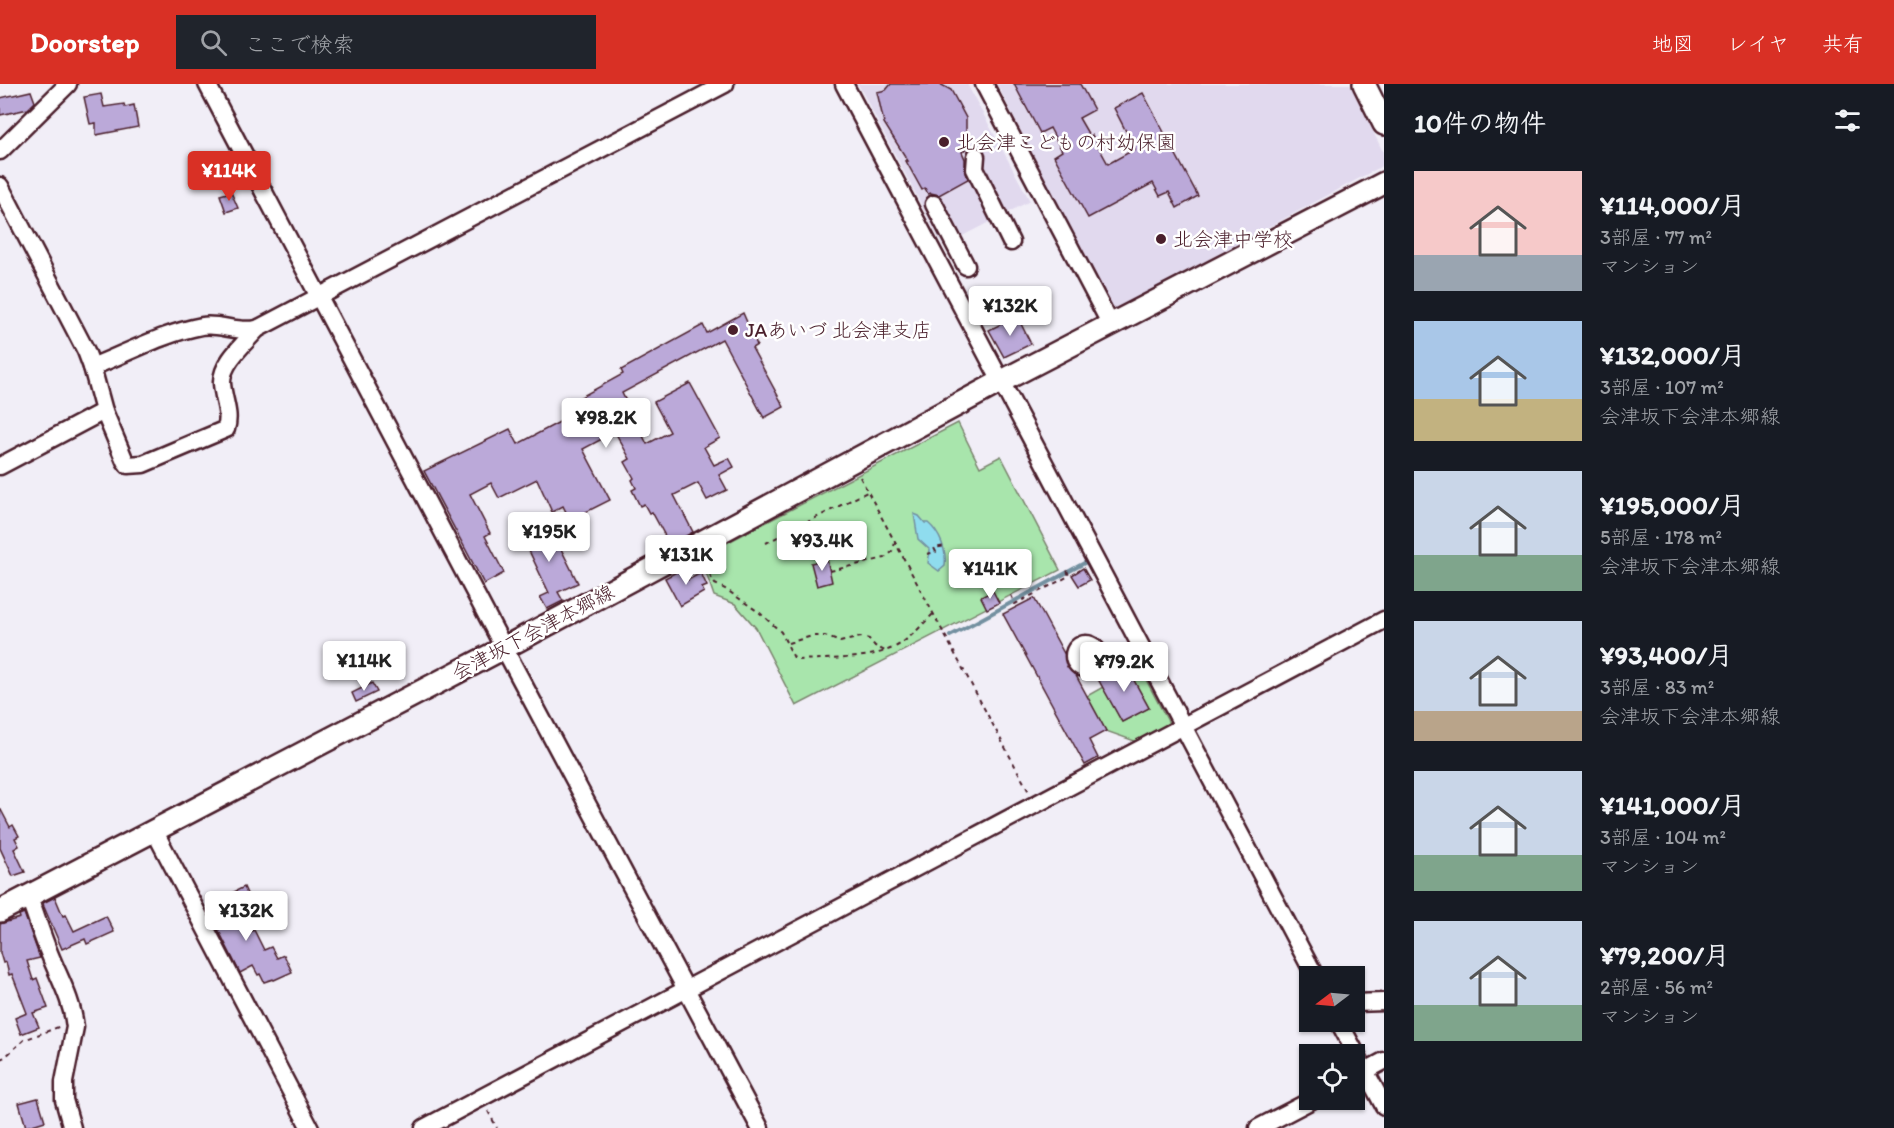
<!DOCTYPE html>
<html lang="ja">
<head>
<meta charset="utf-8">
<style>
	:root { --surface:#171b24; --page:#20242c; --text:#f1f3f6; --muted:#9ea1a6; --accent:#d93025 }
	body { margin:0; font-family:Itim,"Klee One",sans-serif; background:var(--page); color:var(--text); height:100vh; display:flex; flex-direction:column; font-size:22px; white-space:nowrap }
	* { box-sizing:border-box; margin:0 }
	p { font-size:20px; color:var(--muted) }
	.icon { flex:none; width:33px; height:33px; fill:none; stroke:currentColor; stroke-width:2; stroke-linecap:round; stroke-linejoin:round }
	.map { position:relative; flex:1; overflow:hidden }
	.sheet { display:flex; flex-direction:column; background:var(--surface); width:510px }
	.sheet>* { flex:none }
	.needle { width:39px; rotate:254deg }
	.buttons { position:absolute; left:1299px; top:882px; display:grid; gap:12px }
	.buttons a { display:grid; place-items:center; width:66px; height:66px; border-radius:0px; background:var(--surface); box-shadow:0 2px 4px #0004; font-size:30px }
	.price { position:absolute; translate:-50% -51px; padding:0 14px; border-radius:6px; background:#fff; color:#222; font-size:20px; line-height:39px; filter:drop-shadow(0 2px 3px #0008) }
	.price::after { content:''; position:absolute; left:50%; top:36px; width:18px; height:14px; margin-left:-9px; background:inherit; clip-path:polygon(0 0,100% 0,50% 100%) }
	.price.on { background:var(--accent); color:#fff }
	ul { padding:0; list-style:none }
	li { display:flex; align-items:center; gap:18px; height:150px; padding:0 30px }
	li span { display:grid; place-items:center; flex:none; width:168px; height:120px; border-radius:0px; color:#555 }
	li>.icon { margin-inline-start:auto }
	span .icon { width:72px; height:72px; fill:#fffc; stroke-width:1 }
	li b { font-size:26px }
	h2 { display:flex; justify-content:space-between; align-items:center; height:72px; padding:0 30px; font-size:26px }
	header { display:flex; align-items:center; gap:36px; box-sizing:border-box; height:84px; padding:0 30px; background:var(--accent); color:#fff }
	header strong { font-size:28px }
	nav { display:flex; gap:33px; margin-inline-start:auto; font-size:21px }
	.search { width:420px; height:54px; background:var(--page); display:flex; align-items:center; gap:15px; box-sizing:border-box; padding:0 21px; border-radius:0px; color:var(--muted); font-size:22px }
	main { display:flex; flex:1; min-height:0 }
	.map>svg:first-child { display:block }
	.built { fill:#e1d9ee }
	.green { fill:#a8e5ac; stroke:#79826c; stroke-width:1.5 }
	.water { fill:#8fdcee; stroke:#7390a0; stroke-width:1.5 }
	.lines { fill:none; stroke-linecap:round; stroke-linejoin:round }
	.stream { stroke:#7390a0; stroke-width:4 }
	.building { fill:#bba9d9; stroke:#4a1f2b; stroke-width:1.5 }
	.minor-casing { stroke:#4a1f2b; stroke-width:21 }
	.major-casing { stroke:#4a1f2b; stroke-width:26 }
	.path { stroke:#4a1f2b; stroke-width:2; stroke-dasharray:4.5 4.5; stroke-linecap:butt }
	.minor { stroke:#fff; stroke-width:16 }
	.major { stroke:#fff; stroke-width:21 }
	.poi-dot { fill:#4a1f2b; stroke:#fff; stroke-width:2 }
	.labels { text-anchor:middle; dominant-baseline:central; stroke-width:5; stroke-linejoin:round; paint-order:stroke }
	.poi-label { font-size:20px; fill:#4a1f2b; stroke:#fff; text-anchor:start }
	.street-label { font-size:20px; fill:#4a1f2b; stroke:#fff }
</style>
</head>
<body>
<header>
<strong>Doorstep</strong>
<div class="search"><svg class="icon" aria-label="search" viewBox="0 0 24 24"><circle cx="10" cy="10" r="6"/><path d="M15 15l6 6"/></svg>ここで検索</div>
<nav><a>地図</a><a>レイヤ</a><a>共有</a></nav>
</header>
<main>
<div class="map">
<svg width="1384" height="1044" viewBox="0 0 1384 1044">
	<rect width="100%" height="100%" fill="#f1eef7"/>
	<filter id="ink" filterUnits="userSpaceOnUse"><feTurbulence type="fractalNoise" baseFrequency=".0167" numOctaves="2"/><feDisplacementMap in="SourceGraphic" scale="12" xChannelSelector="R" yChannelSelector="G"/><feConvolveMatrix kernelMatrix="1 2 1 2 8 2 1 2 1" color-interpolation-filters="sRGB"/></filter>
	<g filter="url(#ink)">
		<g class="built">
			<polygon points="858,0 967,0 1030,117 943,162"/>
			<polygon points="997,0 1350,0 1383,68 1384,81 1112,227"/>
		</g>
		<g class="green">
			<polygon points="958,339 980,383 1001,372 1060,486 796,622 756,544 735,520 714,512 705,486 712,472 717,469 715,465"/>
			<polygon points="1135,575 1171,643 1143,660 1106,647 1087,612 1103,603 1122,638 1149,624 1125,580"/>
		</g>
		<path class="water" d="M 914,430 L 919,432 L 925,439 L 928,439 C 940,449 947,467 945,482 L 939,487 L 928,479 L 930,466 L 918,455 Z"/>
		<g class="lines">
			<polyline class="stream" points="950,552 1088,477"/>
		</g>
		<g class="building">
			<polygon points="891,0 940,0 951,6 966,34 966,52 971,61 962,68 965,75 965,85 968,95 939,111 931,109 928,110 925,104 922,106 906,77 908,77 884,39 877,8 886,6"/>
			<polygon points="1014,0 1080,0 1094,26 1079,34 1090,53 1092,51 1108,80 1135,65 1114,24 1143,9 1198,112 1177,124 1169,108 1160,112 1153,99 1088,134 1054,72 1062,67 1050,44 1040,49"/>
			<polygon points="31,7 35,18 28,25 0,31 0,14"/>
			<polygon points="101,10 104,23 124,20 125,23 134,21 138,43 96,51 96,39 90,40 84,13"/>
			<polygon points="231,108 238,124 226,128 220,111"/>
			<polygon points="743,229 757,261 752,264 784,323 764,334 722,255 622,309 647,360 670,348 654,318 690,299 720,354 704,363 714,381 729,374 734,383 719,391 727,406 707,416 698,399 674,411 693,448 670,461 652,428 649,429 644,420 640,422 632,406 636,404 632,396 634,394 625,378 630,375 615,348 583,365 610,416 570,436 563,422 552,428 537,395 499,414 491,399 470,410 490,449 485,452 504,489 484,500 424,387 510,345 518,360 569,333 575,329 570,319 623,290 621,286 703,241 707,249"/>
			<polygon points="1017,232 1031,260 1004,273 989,246"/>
			<polygon points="536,440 539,446 549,441 578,499 558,508 563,517 547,525 540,513 549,509 523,454 525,453 522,447"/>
			<polygon points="827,475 832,498 817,502 811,479"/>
			<polygon points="1083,484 1090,496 1079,502 1072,491"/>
			<polygon points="682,485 688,496 701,489 707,502 702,504 704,508 680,522 665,494"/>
			<polygon points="993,507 999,519 987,525 981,513"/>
			<polygon points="1034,514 1106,647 1089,656 1098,674 1085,681 1003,530"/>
			<polygon points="1125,580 1149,624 1122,638 1098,595"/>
			<polygon points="372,599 377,608 356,618 352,609"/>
			<polygon points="0,724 10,743 13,741 19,752 15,754 19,762 14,765 25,788 13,792 0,764"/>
			<polygon points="244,803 248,812 230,822 244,851 254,846 264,866 271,863 277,874 284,871 292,888 274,896 273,895 264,898 260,890 258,891 253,882 240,889 208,825 218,820 216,817"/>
			<polygon points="55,813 63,832 66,831 74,847 106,832 114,848 87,860 85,855 62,865 44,823 43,819"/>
			<polygon points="24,829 40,874 27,877 33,896 37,894 48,924 33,929 39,943 21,950 15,934 27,929 12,890 9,891 6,878 3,879 0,869 0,840 20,834 19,831"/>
			<polygon points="38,1014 45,1037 26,1043 19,1019"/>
		</g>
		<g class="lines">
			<defs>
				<g id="minor">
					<polyline points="207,0 504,564 760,1044"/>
					<polyline points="844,0 1315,892"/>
					<polyline points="984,0 1111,241"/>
					<polyline points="0,67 68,0"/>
					<polyline points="976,72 975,85 1011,158"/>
					<path d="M 0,102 L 86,267 L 92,283 L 104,327 L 125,377 L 128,381 L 143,380 L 226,345 C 231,329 223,316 222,299 C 221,279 245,259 257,245"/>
					<polyline points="934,120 966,182"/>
					<path d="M 92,283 C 127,269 164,249 202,242 C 220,239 236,249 257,245 L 725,0"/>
					<polyline points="0,382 104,327"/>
					<circle cx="1086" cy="572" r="12"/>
					<polyline points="154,746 310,1044"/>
					<path d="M 29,813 C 36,832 42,852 50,871 C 60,896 72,916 75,943 L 64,998 L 64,1016 L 72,1044"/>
					<polyline points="1354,919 1384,918"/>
					<polyline points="1339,938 1384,1022"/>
					<polyline points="1354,993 1384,977"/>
					<polyline points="424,1044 1384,536"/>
					<polyline points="1258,1044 1312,1016"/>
				</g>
				<g id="major">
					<polyline points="1364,0 1384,40"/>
					<polyline points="0,827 504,564 1000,298 1384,99"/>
				</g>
			</defs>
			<use href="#minor" class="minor-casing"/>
			<use href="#major" class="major-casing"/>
			<g class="path">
				<polyline points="860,393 1029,708"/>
				<polyline points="766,459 867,408"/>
				<polyline points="927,470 936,468 934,464 946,462"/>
				<path d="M 700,476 L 715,500 L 727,506 L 760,529 L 781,548 L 794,574 L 798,576 C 829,574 877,577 903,558 C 914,550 924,539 934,529"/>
				<polyline points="830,487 885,474 892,468 895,459"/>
				<polyline points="1011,511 1015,520 1069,492 1066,483"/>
				<polyline points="788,559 812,552 825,552 840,558 861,553 869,555 875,562 885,567"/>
				<polyline points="0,975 5,973 24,956 61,942"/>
				<polyline points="488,1027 497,1044"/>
			</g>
			<use href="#minor" class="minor"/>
			<use href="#major" class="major"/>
		</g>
	</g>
	<g class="poi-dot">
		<circle cx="944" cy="58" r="6"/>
		<circle cx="1161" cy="155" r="6"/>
		<circle cx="733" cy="246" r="6"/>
	</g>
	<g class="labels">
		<g class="poi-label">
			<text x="956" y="58">北会津こどもの村幼保園</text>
			<text x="1173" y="155">北会津中学校</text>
			<text x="745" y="246">JAあいづ 北会津支店</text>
		</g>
		<g class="street-label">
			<text transform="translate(533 548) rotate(-28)">会津坂下会津本郷線</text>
		</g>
	</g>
</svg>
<div class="buttons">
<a><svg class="needle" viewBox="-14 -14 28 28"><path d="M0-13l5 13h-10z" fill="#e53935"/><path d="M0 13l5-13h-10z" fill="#9ea1a6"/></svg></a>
<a><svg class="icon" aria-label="locate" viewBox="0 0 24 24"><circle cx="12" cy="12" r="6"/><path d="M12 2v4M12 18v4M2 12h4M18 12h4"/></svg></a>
</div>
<b class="price on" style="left:229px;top:118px">¥114K</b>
<b class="price" style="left:1010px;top:253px">¥132K</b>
<b class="price" style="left:606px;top:365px">¥98.2K</b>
<b class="price" style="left:549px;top:479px">¥195K</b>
<b class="price" style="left:822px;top:488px">¥93.4K</b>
<b class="price" style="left:686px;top:502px">¥131K</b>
<b class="price" style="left:990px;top:516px">¥141K</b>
<b class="price" style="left:364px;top:608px">¥114K</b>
<b class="price" style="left:1124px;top:609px">¥79.2K</b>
<b class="price" style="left:246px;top:858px">¥132K</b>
</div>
<section class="sheet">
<h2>10件の物件<svg class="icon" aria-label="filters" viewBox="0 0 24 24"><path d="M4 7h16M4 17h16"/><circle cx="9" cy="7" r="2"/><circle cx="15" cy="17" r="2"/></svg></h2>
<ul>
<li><span style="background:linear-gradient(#f6c9c9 70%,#9aa5b1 0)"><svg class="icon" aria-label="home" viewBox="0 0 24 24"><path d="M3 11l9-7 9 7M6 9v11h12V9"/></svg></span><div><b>¥114,000/月</b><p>3部屋 · 77 m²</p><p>マンション</p></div></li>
<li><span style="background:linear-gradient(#a9c7e8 65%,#c2b280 0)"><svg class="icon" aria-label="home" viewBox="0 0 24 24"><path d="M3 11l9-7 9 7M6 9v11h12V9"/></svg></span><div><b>¥132,000/月</b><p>3部屋 · 107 m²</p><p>会津坂下会津本郷線</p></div></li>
<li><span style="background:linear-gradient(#c9d6e8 70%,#7fa58c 0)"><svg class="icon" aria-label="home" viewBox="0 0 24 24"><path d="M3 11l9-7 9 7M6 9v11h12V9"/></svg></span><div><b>¥195,000/月</b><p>5部屋 · 178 m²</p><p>会津坂下会津本郷線</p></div></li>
<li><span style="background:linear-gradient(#c9d6e8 75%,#b9a48a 0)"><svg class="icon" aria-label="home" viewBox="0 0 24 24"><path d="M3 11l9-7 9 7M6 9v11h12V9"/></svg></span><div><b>¥93,400/月</b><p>3部屋 · 83 m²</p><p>会津坂下会津本郷線</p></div></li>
<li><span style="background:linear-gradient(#c9d6e8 70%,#7fa58c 0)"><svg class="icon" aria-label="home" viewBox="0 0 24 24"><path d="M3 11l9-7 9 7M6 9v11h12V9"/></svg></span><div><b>¥141,000/月</b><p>3部屋 · 104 m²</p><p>マンション</p></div></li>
<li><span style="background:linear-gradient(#c9d6e8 70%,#7fa58c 0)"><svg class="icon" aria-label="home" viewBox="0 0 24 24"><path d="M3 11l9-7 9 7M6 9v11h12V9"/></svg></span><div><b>¥79,200/月</b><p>2部屋 · 56 m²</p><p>マンション</p></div></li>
</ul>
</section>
</main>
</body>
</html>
